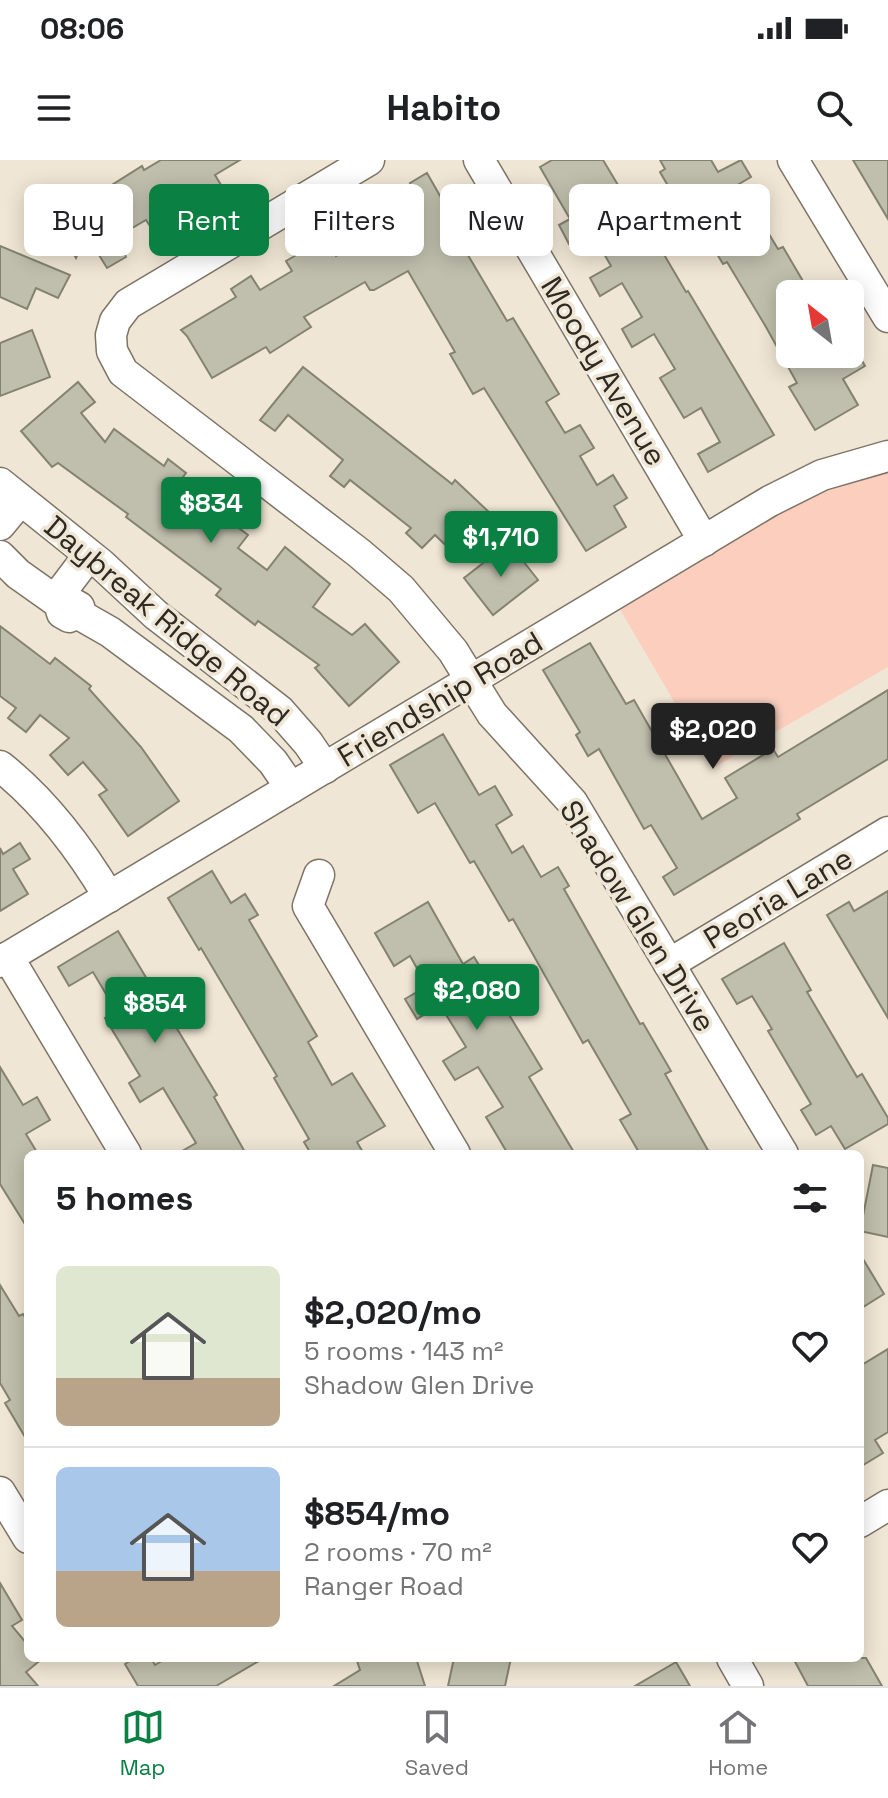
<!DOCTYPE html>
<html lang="en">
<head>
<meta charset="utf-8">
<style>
	:root { --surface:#fff; --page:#f6f6f6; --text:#202124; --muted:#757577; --line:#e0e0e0; --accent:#0b8043 }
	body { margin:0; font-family:"Space Grotesk",sans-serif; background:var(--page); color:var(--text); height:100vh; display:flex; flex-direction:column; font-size:30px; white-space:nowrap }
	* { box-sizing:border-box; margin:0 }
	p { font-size:26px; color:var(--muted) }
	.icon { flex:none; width:44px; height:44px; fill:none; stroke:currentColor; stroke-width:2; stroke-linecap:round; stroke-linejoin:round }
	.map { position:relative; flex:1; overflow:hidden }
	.details { position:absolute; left:24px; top:990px; width:840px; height:512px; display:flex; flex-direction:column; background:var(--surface); border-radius:12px; box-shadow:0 4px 20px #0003 }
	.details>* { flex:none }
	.guide { position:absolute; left:24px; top:24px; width:840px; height:72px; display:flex; gap:16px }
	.needle { width:52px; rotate:329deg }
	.controls { position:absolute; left:776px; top:120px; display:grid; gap:16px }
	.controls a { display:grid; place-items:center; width:88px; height:88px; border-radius:12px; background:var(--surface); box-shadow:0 4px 20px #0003; font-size:40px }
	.price { position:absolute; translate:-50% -68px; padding:0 18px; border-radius:8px; background:var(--accent); color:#fff; font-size:26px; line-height:52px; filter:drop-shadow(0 2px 4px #0008) }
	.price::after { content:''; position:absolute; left:50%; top:48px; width:24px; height:18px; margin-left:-12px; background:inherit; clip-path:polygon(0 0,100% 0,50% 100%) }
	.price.on { background:#222; color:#fff }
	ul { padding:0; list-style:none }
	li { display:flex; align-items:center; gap:24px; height:200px; padding:0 32px }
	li+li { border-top:2px solid var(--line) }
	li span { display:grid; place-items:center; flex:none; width:224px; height:160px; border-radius:12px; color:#555 }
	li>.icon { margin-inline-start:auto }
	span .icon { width:96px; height:96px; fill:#fffc; stroke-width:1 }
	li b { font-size:34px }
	h2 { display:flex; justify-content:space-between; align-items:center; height:96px; padding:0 32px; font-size:34px }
	.tag { padding:0 28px; border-radius:12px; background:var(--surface); box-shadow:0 4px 20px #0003; font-size:28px; line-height:72px }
	.tag.on { background:var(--accent); color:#fff }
	.status { display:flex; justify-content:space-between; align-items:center; height:56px; padding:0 40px; background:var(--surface); direction:ltr }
	.status svg { height:22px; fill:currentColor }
	header { display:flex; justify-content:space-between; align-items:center; height:104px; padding:0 32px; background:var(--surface); font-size:36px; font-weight:700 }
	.tab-bar { display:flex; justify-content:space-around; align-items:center; height:112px; border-top:2px solid var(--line); background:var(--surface); font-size:22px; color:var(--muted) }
	.tab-bar a { display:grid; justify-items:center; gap:4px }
	.tab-bar .on { color:var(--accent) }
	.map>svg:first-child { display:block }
	.green { fill:#fbcebe }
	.building { fill:#c0beac; stroke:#848271; stroke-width:2 }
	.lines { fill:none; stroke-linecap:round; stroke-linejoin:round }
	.minor-casing { stroke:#7d7465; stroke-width:33 }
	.minor { stroke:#fff; stroke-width:30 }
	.labels { text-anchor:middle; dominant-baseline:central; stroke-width:7; stroke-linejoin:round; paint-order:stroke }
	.street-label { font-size:30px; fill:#2d2923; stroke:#f0e6d5 }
</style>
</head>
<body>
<div class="status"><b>08:06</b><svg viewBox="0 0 49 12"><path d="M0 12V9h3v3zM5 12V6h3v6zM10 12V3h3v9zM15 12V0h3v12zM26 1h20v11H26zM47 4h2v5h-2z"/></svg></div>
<header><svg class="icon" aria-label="menu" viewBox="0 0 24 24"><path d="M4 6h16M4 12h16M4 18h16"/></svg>Habito<svg class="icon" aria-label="search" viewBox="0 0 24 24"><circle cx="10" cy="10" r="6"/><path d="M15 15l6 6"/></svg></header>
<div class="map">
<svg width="888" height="1526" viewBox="0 0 888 1526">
	<rect width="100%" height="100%" fill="#f0e6d5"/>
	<polygon class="green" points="888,308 888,507 713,608 618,446 826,322"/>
	<g class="building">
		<polygon points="161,0 240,0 215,15 221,25 171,54 177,65 157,77 146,60 115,78 126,97 107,108 86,74 76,98 49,51 86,29 91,38 142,6 144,10"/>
		<polygon points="552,0 603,0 621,30 625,28 686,132 688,131 774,275 708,312 698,294 720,282 701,248 684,258 660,218 675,209 654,174 632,187 622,169 642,157 622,123 600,136 590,118 611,106 591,71 569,84 559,65 570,59 540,7"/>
		<polygon points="660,0 711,0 718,12 741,0 751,17 739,24 778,89 783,87 807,128 798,134 790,134 790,194 850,194 855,188 865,206 843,219 858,245 815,270 789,227 797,223 766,167 727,102 723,104 692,52 685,55 660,12 665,9"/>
		<polygon points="853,0 888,0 888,59"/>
		<polygon points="427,13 464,78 459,80 507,161 513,158 559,234 546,242 565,273 580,265 594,288 580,296 597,325 613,315 627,338 614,346 626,367 586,391 484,228 473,234 450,194 455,192 408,111 374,130 370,130 365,122 304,157 311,167 270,193 266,187 212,218 187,176 181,170 236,137 231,129 251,116 260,130 292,111 286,101 326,78 336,96 371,75 358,54 375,44 387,65 423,45 410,23"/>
		<polygon points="0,86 70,115 58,138 36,128 27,149 0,137"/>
		<polygon points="32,170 50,217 0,236 0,183"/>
		<polygon points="303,207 452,324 455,320 492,355 455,394 435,375 422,388 406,373 411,368 350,320 344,327 330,316 343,300 288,255 275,271 260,260"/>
		<polygon points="78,222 95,242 81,253 105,282 114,269 164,306 168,299 186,313 169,336 200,358 209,346 248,375 238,388 267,410 285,387 330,424 313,447 352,475 365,464 399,502 349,546 315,508 319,505 258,461 255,465 216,435 221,429 126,357 128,354 58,303 52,307 21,271"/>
		<polygon points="509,383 538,420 493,455 464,418"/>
		<polygon points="0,466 50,504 55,498 91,526 89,529 141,587 179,641 128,676 99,635 107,630 83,602 68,615 50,595 69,578 40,555 26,572 8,558 16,548 0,536"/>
		<polygon points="590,483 626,544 634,540 702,659 737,638 725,618 773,589 778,597 888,530 888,599 797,654 800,659 674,735 663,717 677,708 651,665 644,669 599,589 588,596 576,575 580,572 543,510"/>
		<polygon points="443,574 479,635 495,626 512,655 496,665 512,693 523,686 541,717 558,707 569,726 564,729 640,864 643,863 671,911 665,914 710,994 640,994 620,960 631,954 588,880 583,883 513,759 509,761 474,701 470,703 435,643 418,653 390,605"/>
		<polygon points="20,683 30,699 13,709 28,734 0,751 0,688 3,694"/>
		<polygon points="212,711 231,743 245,734 258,755 249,760 317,876 308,882 332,925 352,913 385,966 357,982 364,994 311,994 304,982 309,979 274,918 277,916 201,788 199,790 168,738"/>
		<polygon points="888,731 888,858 827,755 849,742 854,751"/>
		<polygon points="428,742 463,804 474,797 542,909 529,917 575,994 508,994 486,957 503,947 478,907 455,920 443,901 466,887 440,845 417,859 405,839 427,826 410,796 394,806 375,773"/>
		<polygon points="118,771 217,935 214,937 246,994 177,994 196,983 163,928 140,942 129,923 140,916 105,858 116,851 93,812 69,826 58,807"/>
		<polygon points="784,783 811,830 807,832 857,917 862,914 888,958 888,964 845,989 831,966 816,975 801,950 811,944 768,871 772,869 752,836 737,844 722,819"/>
		<polygon points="0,907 23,945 37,937 50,960 26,974 38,994 28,994 28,1069 0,1024"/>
		<polygon points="873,1005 888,1008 888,1077 860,1071"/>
		<polygon points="860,1094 884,1134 860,1149"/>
		<polygon points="0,1125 19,1156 23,1154 28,1162 28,1282 5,1243 10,1240 0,1223"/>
		<polygon points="888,1189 888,1272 875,1280 883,1293 860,1307 860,1206"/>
		<polygon points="0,1423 22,1460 12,1466 28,1485 28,1498 43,1498 26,1512 38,1526 0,1526"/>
		<polygon points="135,1498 151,1498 155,1505 167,1498 264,1498 216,1526 138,1526 125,1504"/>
		<polygon points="356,1498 416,1498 425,1526 334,1526 360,1510"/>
		<polygon points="454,1498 511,1498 505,1526 448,1526"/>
		<polygon points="793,1498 866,1498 882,1526 808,1526"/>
		<polygon points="676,1502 690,1526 635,1526"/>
	</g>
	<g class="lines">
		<defs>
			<g id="minor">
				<polyline points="369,0 128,144 115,161 111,175 112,191 123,212 359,393 401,429 453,491 492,554 572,642 783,994"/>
				<polyline points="479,0 704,381"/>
				<polyline points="793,0 888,157"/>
				<polyline points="0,323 101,404 156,455 279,550 308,583 325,608"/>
				<polyline points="0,365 20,341"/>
				<polyline points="0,396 18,414 59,443 62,453 69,457"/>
				<polyline points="55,440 89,395"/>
				<polyline points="59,443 70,442 79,447 82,456 110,472 241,569 273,602 291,628"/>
				<path d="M 0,606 C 43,640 81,690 109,737"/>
				<polyline points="319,715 308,746 455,994"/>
				<polyline points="8,797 126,994"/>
				<polyline points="0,802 770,341 822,315 888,296"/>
				<polyline points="669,804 888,672"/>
				<polyline points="0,1332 28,1378"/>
				<polyline points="860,1362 888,1345"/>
				<polyline points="732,1498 748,1526"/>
			</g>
		</defs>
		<use href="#minor" class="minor-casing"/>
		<use href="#minor" class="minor"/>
	</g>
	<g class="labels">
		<g class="street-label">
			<text transform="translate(604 211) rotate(59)">Moody Avenue</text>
			<text transform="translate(167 461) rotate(40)">Daybreak Ridge Road</text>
			<text transform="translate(440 539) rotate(-31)">Friendship Road</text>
			<text transform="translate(778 738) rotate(-31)">Peoria Lane</text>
			<text transform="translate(638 756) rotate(58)">Shadow Glen Drive</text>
		</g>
	</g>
</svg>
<div class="controls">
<a><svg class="needle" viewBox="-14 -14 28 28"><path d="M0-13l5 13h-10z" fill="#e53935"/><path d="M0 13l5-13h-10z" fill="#757577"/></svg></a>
</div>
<b class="price" style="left:211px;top:385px">$834</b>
<b class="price" style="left:501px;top:419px">$1,710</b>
<b class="price on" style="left:713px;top:611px">$2,020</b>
<b class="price" style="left:477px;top:872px">$2,080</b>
<b class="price" style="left:155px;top:885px">$854</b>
<div class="guide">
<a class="tag">Buy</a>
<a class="tag on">Rent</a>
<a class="tag">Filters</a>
<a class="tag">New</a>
<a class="tag">Apartment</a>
</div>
<section class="details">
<h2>5 homes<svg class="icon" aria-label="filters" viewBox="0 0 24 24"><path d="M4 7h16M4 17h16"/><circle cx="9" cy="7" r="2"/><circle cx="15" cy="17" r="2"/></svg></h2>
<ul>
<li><span style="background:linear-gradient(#dfe7d0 70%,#b9a48a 0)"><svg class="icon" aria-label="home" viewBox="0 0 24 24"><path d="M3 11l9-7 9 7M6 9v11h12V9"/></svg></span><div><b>$2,020/mo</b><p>5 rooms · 143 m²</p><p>Shadow Glen Drive</p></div><svg class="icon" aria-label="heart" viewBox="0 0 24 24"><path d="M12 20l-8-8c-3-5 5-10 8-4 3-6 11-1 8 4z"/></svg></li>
<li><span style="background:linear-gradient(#a9c7e8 65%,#b9a48a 0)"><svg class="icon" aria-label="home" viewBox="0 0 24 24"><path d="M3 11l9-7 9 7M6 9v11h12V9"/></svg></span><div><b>$854/mo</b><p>2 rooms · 70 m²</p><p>Ranger Road</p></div><svg class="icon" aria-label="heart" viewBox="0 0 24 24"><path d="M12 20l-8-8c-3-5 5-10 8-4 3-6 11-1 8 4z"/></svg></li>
</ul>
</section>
</div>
<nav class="tab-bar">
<a class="on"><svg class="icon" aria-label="map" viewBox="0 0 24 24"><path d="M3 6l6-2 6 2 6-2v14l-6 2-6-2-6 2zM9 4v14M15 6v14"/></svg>Map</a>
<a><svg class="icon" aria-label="saved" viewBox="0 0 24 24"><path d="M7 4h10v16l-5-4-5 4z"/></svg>Saved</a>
<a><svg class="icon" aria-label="home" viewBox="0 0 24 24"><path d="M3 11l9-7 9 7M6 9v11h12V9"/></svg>Home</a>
</nav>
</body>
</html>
